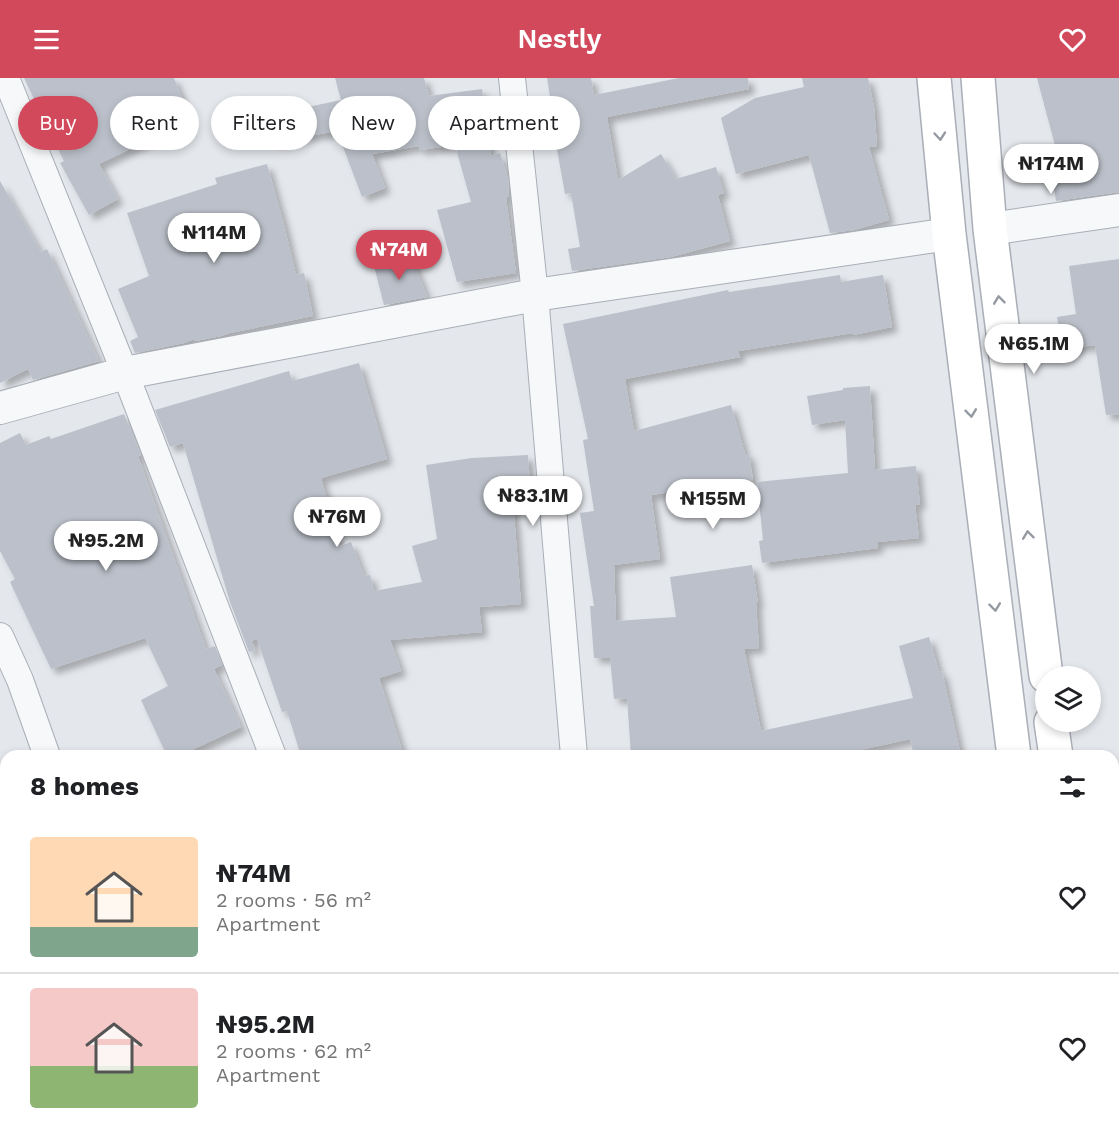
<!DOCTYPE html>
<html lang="en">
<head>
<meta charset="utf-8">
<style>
	:root { --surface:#fff; --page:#f2f2f2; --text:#202124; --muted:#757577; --line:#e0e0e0; --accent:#d1495b }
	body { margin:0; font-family:"Work Sans",sans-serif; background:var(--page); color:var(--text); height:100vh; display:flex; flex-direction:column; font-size:22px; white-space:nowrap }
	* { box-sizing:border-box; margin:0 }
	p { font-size:20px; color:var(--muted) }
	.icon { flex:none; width:33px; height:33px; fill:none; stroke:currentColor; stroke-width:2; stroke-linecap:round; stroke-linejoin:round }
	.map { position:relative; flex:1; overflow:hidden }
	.details { position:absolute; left:0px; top:672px; width:1119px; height:384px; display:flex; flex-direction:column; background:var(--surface); border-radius:18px 18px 0 0; box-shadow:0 3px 9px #0003 }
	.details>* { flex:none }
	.hud { position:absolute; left:18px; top:18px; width:600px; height:54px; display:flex; gap:12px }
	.fabs { position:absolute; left:1035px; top:588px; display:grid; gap:12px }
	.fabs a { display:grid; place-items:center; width:66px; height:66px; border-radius:50%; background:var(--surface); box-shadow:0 3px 9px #0003; font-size:30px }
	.price { position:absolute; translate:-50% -51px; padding:0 14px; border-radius:21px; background:#fff; color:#222; font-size:20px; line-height:39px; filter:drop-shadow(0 2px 3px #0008) }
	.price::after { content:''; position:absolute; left:50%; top:36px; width:18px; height:14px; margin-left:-9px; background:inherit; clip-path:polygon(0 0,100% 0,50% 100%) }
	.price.on { background:var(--accent); color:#fff }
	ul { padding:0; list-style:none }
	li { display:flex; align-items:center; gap:18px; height:150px; padding:0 30px }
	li+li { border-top:2px solid var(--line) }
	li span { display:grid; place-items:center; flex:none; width:168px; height:120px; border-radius:6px; color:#555 }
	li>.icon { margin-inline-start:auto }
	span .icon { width:72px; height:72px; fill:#fffc; stroke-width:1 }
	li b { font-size:26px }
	h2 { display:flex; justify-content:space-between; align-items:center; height:72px; padding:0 30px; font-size:26px }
	.pill { padding:0 21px; border-radius:27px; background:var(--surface); box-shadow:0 3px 9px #0003; font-size:21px; line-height:54px }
	.pill.on { background:var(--accent); color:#fff }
	header { display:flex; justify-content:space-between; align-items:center; height:78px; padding:0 30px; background:var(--accent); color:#fff; font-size:27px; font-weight:600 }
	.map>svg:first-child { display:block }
	.building { fill:#bbc0ca; filter:url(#shadow) }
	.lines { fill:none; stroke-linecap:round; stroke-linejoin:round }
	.minor-casing { stroke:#a9aeb7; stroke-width:28 }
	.tertiary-casing { stroke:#a9aeb7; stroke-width:34 }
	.secondary-casing { stroke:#a9aeb7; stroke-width:36 }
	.minor { stroke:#f7f8fa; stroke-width:26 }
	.tertiary { stroke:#f7f8fa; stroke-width:32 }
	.secondary { stroke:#fff; stroke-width:33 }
	.oneway { stroke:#959aa2 }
</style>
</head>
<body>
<header><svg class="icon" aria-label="menu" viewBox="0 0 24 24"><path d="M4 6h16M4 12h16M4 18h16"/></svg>Nestly<svg class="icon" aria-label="heart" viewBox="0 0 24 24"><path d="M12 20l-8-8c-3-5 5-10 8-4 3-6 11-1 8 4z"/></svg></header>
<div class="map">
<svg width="1119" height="1056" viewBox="0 0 1119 1056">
	<defs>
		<filter id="shadow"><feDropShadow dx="5.5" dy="5.5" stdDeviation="3" flood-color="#0004"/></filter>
	</defs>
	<rect width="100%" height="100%" fill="#e4e7ec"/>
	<g class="building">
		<polygon points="24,0 174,0 182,20 170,25 181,46 99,86 118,121 89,137 60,85 64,83"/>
		<polygon points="335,0 424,0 429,18 482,11 491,78 500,75 508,101 509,118 506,120 516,195 457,204 437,132 471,124 455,67 420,72 419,68 372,76 385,110 362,119 337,53 275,64 270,37 341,22"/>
		<polygon points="547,0 591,0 594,17 679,0 748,0 749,11 607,39 618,102 661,76 676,101 716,89 724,115 718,117 730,163 671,179 572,193 568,171 580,169 571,115 565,116 553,49 555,49"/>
		<polygon points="802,0 868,0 874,29 877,68 869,69 889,142 854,152 830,155 809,77 736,96 721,40 755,20 804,9"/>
		<polygon points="1037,0 1119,0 1119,114 1056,123 1049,76 1057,75"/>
		<polygon points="267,86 284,147 296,197 304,195 313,238 230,255 221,258 195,263 194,261 184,265 135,275 130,263 138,259 118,211 149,198 127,135 217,106 215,100"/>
		<polygon points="0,103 41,174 47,171 99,283 33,302 28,291 0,305"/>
		<polygon points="411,178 427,219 384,227 374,188"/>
		<polygon points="1119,181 1119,336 1106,337 1095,267 1062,271 1057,239 1076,236 1069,188"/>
		<polygon points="840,197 841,204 883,197 892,249 853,257 853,255 738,273 740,279 625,301 634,353 731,327 745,376 749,376 753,402 651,417 660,481 614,487 616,543 676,539 670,499 752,487 758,525 756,525 759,570 744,571 761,653 913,620 899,568 929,559 939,594 942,593 961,678 914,678 910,661 833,678 631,678 627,620 614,621 610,580 594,580 590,528 594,528 580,435 594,433 583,362 588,361 563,246 728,212 729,214"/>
		<polygon points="359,285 387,381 321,400 340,468 351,464 364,498 370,497 374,513 422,504 412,468 437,461 426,387 472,380 528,377 531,422 513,423 521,526 479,529 482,554 390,562 401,593 379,600 404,678 301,678 287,633 282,634 257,561 251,563 255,572 249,574 230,524 183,365 170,369 155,332 289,293 292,303"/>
		<polygon points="870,308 875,392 916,388 920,426 915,427 919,460 877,464 878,470 762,485 759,463 763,462 757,404 848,395 845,342 812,347 807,318 843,312 843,310"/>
		<polygon points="124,336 141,377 138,378 206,571 215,568 222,587 214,591 241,649 179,678 167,678 141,622 168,608 145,560 51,591 10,504 15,501 0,473 0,365 20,355 26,367 49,358 51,361"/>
	</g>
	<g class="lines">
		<defs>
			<g id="minor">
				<polyline points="6,0 125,295 273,678"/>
				<polyline points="512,0 535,217 574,678"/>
				<polyline points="0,558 20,602 47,678"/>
				<polyline points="1113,736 1119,736"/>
				<polyline points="0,944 6,942"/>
				<polyline points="138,1050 139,1056"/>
				<polyline points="605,1050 606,1056"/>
			</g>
			<g id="tertiary">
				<polyline points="990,151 1119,132"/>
				<polyline points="0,330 125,295 535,217 949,156"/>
			</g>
			<g id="secondary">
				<polyline points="934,0 949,156 1014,678"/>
				<polyline points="978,0 990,151 1046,598"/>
				<polyline points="1051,644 1056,678"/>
				<polyline points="1053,1050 1054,1056"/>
				<polyline points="1095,1050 1096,1056"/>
			</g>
		</defs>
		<use href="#minor" class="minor-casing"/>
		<use href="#tertiary" class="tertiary-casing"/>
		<use href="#secondary" class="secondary-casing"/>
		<use href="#minor" class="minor"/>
		<use href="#tertiary" class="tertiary"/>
		<use href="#secondary" class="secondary"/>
	</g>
	<defs><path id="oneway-chevron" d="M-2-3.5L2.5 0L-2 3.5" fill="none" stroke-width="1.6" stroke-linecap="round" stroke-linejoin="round" transform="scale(1.5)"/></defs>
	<g class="oneway">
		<use href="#oneway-chevron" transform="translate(940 58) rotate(85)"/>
		<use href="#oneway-chevron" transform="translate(999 222) rotate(-97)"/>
		<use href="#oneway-chevron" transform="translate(971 335) rotate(83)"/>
		<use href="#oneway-chevron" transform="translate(1028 457) rotate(-97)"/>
		<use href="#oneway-chevron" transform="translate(995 529) rotate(83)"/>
	</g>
</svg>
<div class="fabs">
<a><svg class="icon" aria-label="layers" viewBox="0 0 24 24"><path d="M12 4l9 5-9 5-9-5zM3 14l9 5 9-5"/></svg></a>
</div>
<b class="price" style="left:1051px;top:117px">₦174M</b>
<b class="price" style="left:214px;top:186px">₦114M</b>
<b class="price on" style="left:399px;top:203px">₦74M</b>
<b class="price" style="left:1034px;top:297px">₦65.1M</b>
<b class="price" style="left:533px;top:449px">₦83.1M</b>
<b class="price" style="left:713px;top:452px">₦155M</b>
<b class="price" style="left:337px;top:470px">₦76M</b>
<b class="price" style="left:106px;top:494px">₦95.2M</b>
<div class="hud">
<a class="pill on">Buy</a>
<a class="pill">Rent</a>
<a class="pill">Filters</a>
<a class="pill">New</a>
<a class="pill">Apartment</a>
</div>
<section class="details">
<h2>8 homes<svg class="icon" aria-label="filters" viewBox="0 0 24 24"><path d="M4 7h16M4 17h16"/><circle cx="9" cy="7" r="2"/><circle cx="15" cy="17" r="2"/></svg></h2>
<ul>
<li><span style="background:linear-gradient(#ffd9b3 75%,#7fa58c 0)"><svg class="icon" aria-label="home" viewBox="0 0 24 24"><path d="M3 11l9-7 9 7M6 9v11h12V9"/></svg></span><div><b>₦74M</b><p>2 rooms · 56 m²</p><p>Apartment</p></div><svg class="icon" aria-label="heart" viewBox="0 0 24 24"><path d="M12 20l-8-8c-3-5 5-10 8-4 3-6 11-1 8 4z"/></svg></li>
<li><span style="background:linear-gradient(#f6c9c9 65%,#8fb573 0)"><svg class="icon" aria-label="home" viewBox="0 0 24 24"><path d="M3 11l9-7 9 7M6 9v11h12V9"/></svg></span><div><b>₦95.2M</b><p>2 rooms · 62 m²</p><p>Apartment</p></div><svg class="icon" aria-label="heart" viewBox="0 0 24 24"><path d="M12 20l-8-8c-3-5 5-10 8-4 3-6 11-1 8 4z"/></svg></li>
</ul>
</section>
</div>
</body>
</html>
